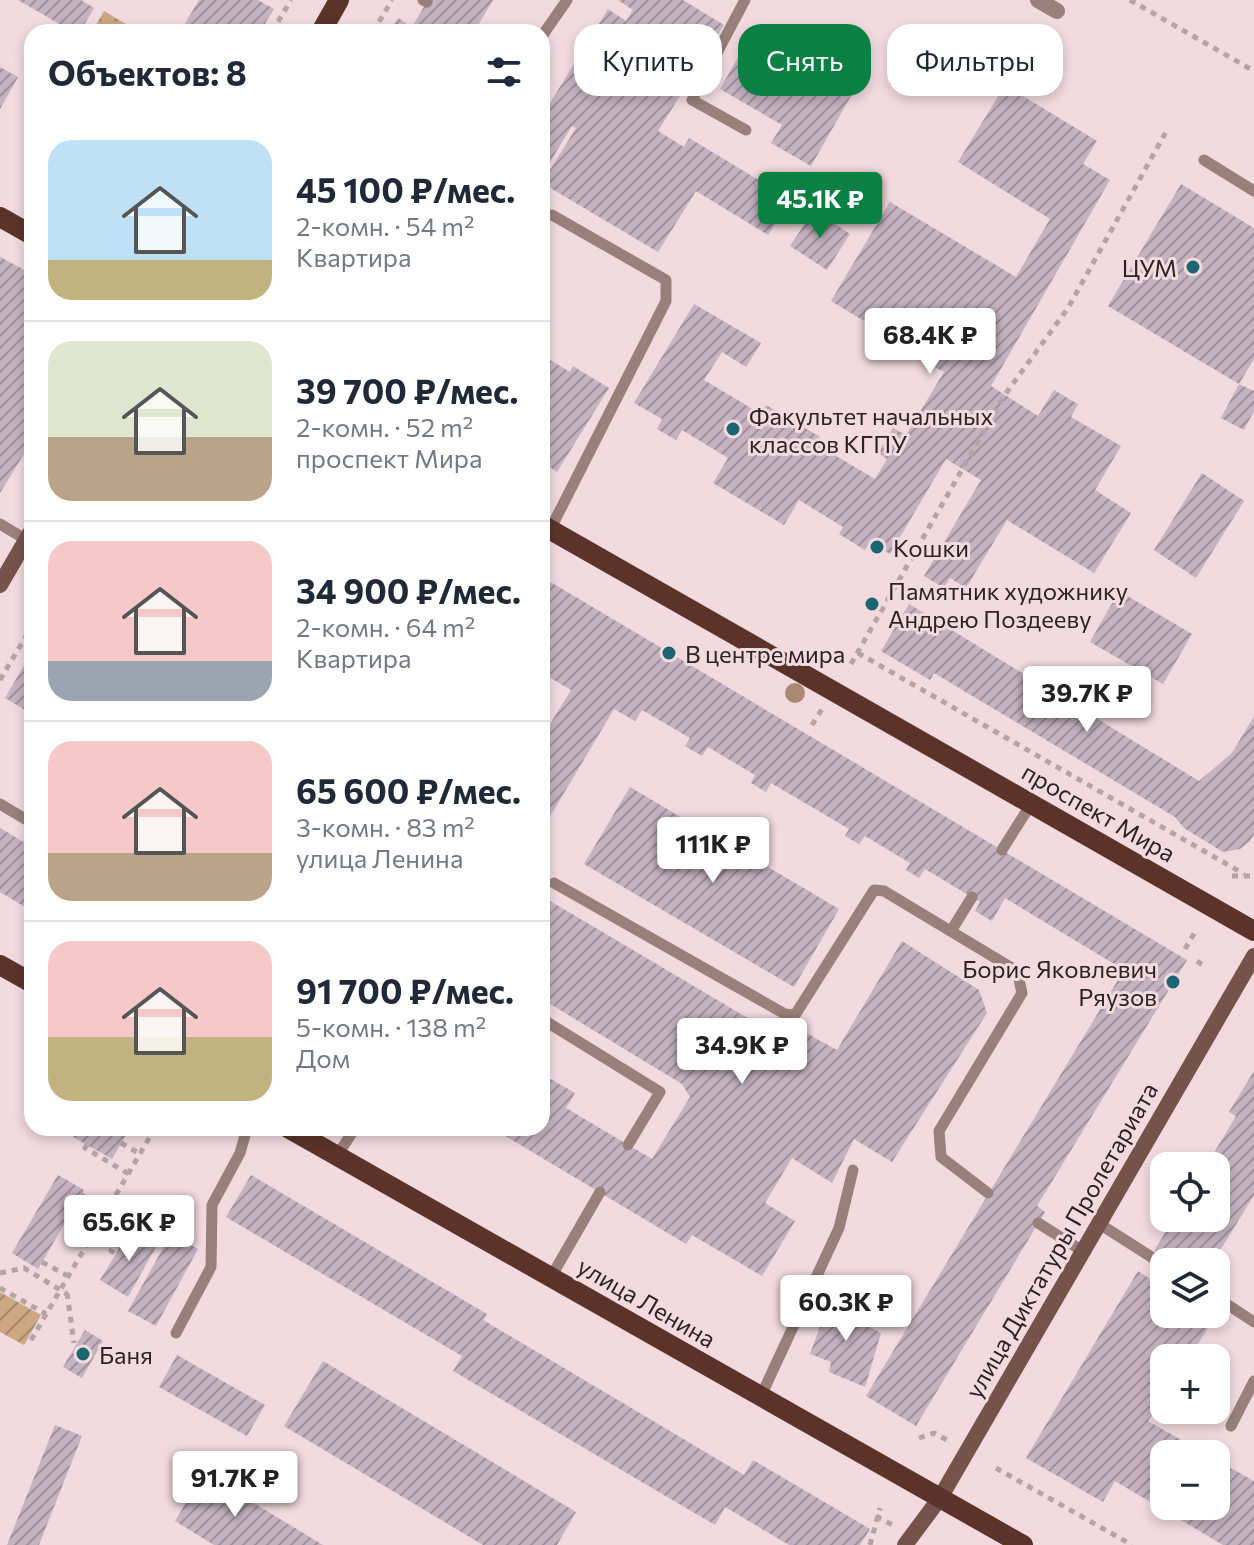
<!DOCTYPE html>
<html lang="ru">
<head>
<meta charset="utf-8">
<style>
	:root { --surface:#fff; --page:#f6f6f7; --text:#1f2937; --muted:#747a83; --line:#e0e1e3; --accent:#0b8043 }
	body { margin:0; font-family:Commissioner,sans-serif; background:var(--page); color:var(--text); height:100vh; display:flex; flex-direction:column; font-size:30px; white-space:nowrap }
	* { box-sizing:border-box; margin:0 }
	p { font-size:26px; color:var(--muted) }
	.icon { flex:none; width:44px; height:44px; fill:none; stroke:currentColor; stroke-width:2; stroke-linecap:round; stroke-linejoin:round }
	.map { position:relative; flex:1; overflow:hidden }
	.drawer { position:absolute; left:24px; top:24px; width:526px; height:1112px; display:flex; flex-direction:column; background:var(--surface); border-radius:24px; box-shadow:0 4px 12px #0003 }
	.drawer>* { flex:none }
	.guide { position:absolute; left:574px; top:24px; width:560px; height:72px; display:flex; gap:16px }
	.tools { position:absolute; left:1150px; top:1152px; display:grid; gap:16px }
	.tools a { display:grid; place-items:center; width:80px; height:80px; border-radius:16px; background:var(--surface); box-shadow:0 4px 12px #0003; font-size:40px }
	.price { position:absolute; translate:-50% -68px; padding:0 18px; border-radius:8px; background:#fff; color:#222; font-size:26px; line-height:52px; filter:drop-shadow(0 2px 4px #0008) }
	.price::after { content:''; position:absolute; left:50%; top:48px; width:24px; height:18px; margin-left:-12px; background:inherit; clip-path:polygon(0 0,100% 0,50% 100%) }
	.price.on { background:var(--accent); color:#fff }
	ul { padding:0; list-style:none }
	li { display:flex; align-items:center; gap:24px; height:200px; padding:0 24px }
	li+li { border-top:2px solid var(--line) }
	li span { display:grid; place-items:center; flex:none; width:224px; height:160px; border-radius:24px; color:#555 }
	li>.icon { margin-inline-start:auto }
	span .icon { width:96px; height:96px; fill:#fffc; stroke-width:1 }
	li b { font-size:34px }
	h2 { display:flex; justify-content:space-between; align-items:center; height:96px; padding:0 24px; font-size:34px }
	.pill { padding:0 28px; border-radius:24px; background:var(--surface); box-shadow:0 4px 12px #0003; font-size:28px; line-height:72px }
	.pill.on { background:var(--accent); color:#fff }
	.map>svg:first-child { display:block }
	.park { fill:url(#park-dots) }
	.garden { fill:url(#garden-furrows) }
	.building { fill:url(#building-hatch) }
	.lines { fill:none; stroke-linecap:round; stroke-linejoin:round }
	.path { stroke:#b6a3a6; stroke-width:5; stroke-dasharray:6 6; stroke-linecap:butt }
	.lane { stroke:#99807a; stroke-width:11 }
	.street { stroke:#99807a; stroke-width:16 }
	.secondary { stroke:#75534a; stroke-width:16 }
	.primary { stroke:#5b3329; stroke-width:20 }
	.tree { fill:#aa8973 }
	.poi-dot { fill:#1c6672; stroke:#f2dadf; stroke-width:3 }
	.labels { text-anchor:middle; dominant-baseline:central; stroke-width:6; stroke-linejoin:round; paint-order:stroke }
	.poi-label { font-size:24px; fill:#2b2324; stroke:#f2dadf; text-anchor:start }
	.street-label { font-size:24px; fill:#2b2324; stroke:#f2dadf }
</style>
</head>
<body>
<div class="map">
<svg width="1254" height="1545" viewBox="0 0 1254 1545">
	<defs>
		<pattern id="park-dots" width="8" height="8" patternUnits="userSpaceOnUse" patternTransform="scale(2)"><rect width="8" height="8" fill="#cca782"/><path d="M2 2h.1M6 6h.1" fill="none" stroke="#a6886a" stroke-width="1.8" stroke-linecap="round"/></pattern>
		<pattern id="garden-furrows" width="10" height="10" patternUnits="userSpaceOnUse" patternTransform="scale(2)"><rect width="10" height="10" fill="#cca782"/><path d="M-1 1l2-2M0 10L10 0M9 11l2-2" fill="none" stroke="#a6886a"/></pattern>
		<pattern id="building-hatch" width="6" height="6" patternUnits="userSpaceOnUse" patternTransform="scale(2)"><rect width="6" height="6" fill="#c5b3c1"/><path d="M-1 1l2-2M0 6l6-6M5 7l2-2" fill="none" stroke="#a0919d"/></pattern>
	</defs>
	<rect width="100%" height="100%" fill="#f2dadf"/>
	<polygon class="park" points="104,11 139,32 92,32"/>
	<polygon class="garden" points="0,1292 41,1315 24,1345 0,1332"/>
	<g class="building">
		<polygon points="18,0 81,0 94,8 80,32 73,32"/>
		<polygon points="199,0 258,0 274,9 260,32 180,32"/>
		<polygon points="428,0 493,0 474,32 390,32 398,18 412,27"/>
		<polygon points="618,0 683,0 724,25 658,131 684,147 689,138 790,199 768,235 696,191 658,252 542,183 576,128 572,126 542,175 542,98 550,103 608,9 626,21 633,10"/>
		<polygon points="753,31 855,89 811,166 771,143 782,125 720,89"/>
		<polygon points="0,67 18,77 0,109"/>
		<polygon points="1005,85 1097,141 1083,164 1110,180 991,386 1038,416 1054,390 1078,404 1071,417 1121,446 1095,490 1131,513 1094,573 1007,520 966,588 950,578 944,588 924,576 981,480 946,459 890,554 870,542 865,550 839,534 843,527 799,500 784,525 713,483 728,458 682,430 676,440 657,429 662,419 634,403 694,304 761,343 746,367 722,352 704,380 761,414 766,405 820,437 816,444 875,479 887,459 878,453 893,428 906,435 944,372 927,363 934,352 884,322 879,330 831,301 890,202 1016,277 1050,219 958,162"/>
		<polygon points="1181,184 1254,228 1254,359 1239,384 1254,391 1254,411 1244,430 1221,418 1239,384 1108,306"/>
		<polygon points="814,210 850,234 827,270 790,246"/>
		<polygon points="0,257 32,274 32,441 0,493"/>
		<polygon points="542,355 570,372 573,366 609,388 557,472 542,462"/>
		<polygon points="1202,473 1244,501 1196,578 1154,550"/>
		<polygon points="542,577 1187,960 1037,1206 1045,1212 916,1426 866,1396 1124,970 1005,898 992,921 975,911 980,902 925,869 919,878 906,870 910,863 865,836 859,844 845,836 849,829 771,783 766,792 751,783 755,775 708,747 702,756 685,746 690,738 642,710 635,721 614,709 542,830 542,737 571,690 542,673"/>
		<polygon points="1119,591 1192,634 1163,684 1090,642"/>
		<polygon points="909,604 1199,781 1232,753 1254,716 1254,834 1250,841 1240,849 1223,852 1184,828 1175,817 934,673 930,680 881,651"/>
		<polygon points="32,652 32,714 5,698"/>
		<polygon points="630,787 711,835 720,820 764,846 756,860 839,909 794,987 584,864"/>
		<polygon points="0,828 32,847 32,911 0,892"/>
		<polygon points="545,898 768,1030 777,1017 837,1050 902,941 979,990 987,1013 892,1162 854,1139 832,1183 792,1158 765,1203 795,1221 762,1276 692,1235 686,1244 492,1128 542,1128 542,1074 575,1093 566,1108 652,1159 690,1097 682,1084 542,999 542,904"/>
		<polygon points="1254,1071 1254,1195 1213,1262 1172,1262 1154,1251 1174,1218 1216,1218 1216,1166 1206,1166 1236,1116 1229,1112"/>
		<polygon points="78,1128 130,1128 112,1159 73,1137"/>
		<polygon points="58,1175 84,1190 38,1269 12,1253"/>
		<polygon points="251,1175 487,1314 483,1320 744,1475 753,1460 870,1529 860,1545 789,1545 725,1507 715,1525 453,1371 462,1356 226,1217"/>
		<polygon points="130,1230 157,1245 128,1297 100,1280"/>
		<polygon points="171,1234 198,1249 156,1326 128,1311"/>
		<polygon points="1138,1271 1164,1288 1164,1314 1205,1314 1213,1320 1189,1358 1164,1358 1164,1397 1148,1421 1206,1454 1164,1454 1164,1506 1216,1506 1216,1460 1254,1481 1254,1545 1223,1545 1115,1481 1103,1502 1026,1458"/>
		<polygon points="831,1297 853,1306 854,1319 881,1333 865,1387 829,1372 831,1362 810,1354"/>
		<polygon points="85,1330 103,1341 82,1378 63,1367"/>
		<polygon points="177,1355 265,1405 247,1436 159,1387"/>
		<polygon points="323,1361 576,1512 557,1545 483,1545 284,1426"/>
		<polygon points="55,1425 82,1436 39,1545 7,1545"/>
		<polygon points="204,1473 323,1545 214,1545 175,1521"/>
	</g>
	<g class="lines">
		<g class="path">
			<polyline points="1130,0 1254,71"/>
			<polyline points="272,32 291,0"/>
			<polyline points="373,32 392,0"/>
			<polyline points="858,653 1244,874"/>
			<polyline points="851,664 1004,396 1068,308 1167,130"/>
			<polyline points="0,680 32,626"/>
			<polyline points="812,725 822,709"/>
			<polyline points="1232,876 1254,876"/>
			<polyline points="1185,949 1195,932"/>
			<polyline points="1197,961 1205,967"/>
			<polyline points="121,1143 140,1154"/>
			<polyline points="87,1145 85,1148 129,1174"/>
			<polyline points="81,1195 108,1211"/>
			<polyline points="105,1216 125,1228 111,1251 116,1254"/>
			<polyline points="42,1262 70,1277"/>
			<polyline points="0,1273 24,1268 67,1294"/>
			<polyline points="0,1288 46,1314"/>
			<polyline points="67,1293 74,1343"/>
			<polyline points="31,1340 155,1128"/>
			<polyline points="919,1438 934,1433 949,1441"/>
			<polyline points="996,1468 1132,1545"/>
			<polyline points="876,1516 896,1527"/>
			<polyline points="870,1545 880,1508"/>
		</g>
		<g class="lane">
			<polyline points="423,0 427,2"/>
			<polyline points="745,0 692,100 746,130"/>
			<polyline points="474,32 476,32"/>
			<polyline points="542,36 567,0"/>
			<polyline points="1204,160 1254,191"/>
			<polyline points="0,524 32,543"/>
			<polyline points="550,530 666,301 666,280 552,215"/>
			<polyline points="0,804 32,823"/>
			<polyline points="1002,850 1031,804"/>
			<polyline points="554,883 785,1014 795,1015 874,890 884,891 1017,971 1022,993 939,1131 941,1157 988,1193"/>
			<polyline points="951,931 972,897"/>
			<polyline points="542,1019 660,1092 628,1145"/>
			<polyline points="337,1156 355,1128"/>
			<polyline points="1038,1223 1081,1250"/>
			<polyline points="1098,1223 1164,1265"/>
			<polyline points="551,1277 600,1192"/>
			<polyline points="1216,1297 1254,1322"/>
			<polyline points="176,1333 211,1267 212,1205 240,1153 247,1128"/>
			<polyline points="761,1396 839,1228 853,1170"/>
			<polyline points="1231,1426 1254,1381"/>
		</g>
		<polyline class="street" points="1038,0 1057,11"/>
		<g class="secondary">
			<polyline points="0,585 32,530"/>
			<polyline points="905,1545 940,1498 1254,956"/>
		</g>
		<g class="primary">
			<polyline points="321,32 339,0"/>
			<polyline points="0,217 32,235"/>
			<polyline points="542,525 1254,931"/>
			<polyline points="0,965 32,983"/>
			<polyline points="288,1128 1023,1545"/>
		</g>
	</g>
	<circle class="tree" cx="795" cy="693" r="10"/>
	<g class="poi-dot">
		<circle cx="1193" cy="267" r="8"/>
		<circle cx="733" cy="429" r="8"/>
		<circle cx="877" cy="547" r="8"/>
		<circle cx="872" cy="604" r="8"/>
		<circle cx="669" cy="653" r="8"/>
		<circle cx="1173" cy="982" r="8"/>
		<circle cx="83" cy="1354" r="8"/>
	</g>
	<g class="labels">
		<g class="poi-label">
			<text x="1177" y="267" text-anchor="end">ЦУМ</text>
			<text x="749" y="415">Факультет начальных<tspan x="749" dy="28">классов КГПУ</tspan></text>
			<text x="893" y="547">Кошки</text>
			<text x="888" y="590">Памятник художнику<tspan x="888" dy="28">Андрею Поздееву</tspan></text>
			<text x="685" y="653">В центре мира</text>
			<text x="1157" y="968" text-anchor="end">Борис Яковлевич<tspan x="1157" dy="28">Ряузов</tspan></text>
			<text x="99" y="1354">Баня</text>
		</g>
		<g class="street-label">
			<text transform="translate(1099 812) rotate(30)">проспект Мира</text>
			<text transform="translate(1061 1240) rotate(-60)">улица Диктатуры Пролетариата</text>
			<text transform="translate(647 1302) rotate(30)">улица Ленина</text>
		</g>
	</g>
</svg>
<div class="tools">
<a><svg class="icon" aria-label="locate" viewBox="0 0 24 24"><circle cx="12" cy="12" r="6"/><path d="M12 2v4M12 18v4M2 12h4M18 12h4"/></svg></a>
<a><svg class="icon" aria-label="layers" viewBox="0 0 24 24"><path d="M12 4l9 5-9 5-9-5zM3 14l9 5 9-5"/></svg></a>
<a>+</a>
<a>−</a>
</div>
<b class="price on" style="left:820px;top:240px">45.1K ₽</b>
<b class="price" style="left:930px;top:376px">68.4K ₽</b>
<b class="price" style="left:1087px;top:734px">39.7K ₽</b>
<b class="price" style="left:713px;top:885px">111K ₽</b>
<b class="price" style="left:742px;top:1086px">34.9K ₽</b>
<b class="price" style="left:129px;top:1263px">65.6K ₽</b>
<b class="price" style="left:846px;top:1343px">60.3K ₽</b>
<b class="price" style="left:235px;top:1519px">91.7K ₽</b>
<div class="guide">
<a class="pill">Купить</a>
<a class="pill on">Снять</a>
<a class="pill">Фильтры</a>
</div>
<section class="drawer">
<h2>Объектов: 8<svg class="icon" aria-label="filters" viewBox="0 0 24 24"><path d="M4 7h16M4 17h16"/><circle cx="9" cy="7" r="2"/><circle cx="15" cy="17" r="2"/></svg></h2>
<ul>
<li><span style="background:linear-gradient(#bfe0f5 75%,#c2b280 0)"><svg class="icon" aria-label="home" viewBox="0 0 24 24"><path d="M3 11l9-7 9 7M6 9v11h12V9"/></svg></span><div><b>45 100 ₽/мес.</b><p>2-комн. · 54 m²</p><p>Квартира</p></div></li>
<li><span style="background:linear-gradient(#dfe7d0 60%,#b9a48a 0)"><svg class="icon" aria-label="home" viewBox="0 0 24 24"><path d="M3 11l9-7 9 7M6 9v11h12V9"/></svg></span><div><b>39 700 ₽/мес.</b><p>2-комн. · 52 m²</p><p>проспект Мира</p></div></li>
<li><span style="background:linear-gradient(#f6c9c9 75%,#9aa5b1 0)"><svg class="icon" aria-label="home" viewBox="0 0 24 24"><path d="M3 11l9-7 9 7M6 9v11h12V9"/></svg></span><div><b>34 900 ₽/мес.</b><p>2-комн. · 64 m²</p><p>Квартира</p></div></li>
<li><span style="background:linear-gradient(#f6c9c9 70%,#b9a48a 0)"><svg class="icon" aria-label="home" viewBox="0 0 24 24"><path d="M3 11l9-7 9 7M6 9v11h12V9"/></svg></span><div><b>65 600 ₽/мес.</b><p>3-комн. · 83 m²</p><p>улица Ленина</p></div></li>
<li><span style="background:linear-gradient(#f6c9c9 60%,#c2b280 0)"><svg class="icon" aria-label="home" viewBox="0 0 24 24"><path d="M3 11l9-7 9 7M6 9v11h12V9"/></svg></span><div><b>91 700 ₽/мес.</b><p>5-комн. · 138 m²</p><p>Дом</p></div></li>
</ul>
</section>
</div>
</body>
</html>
